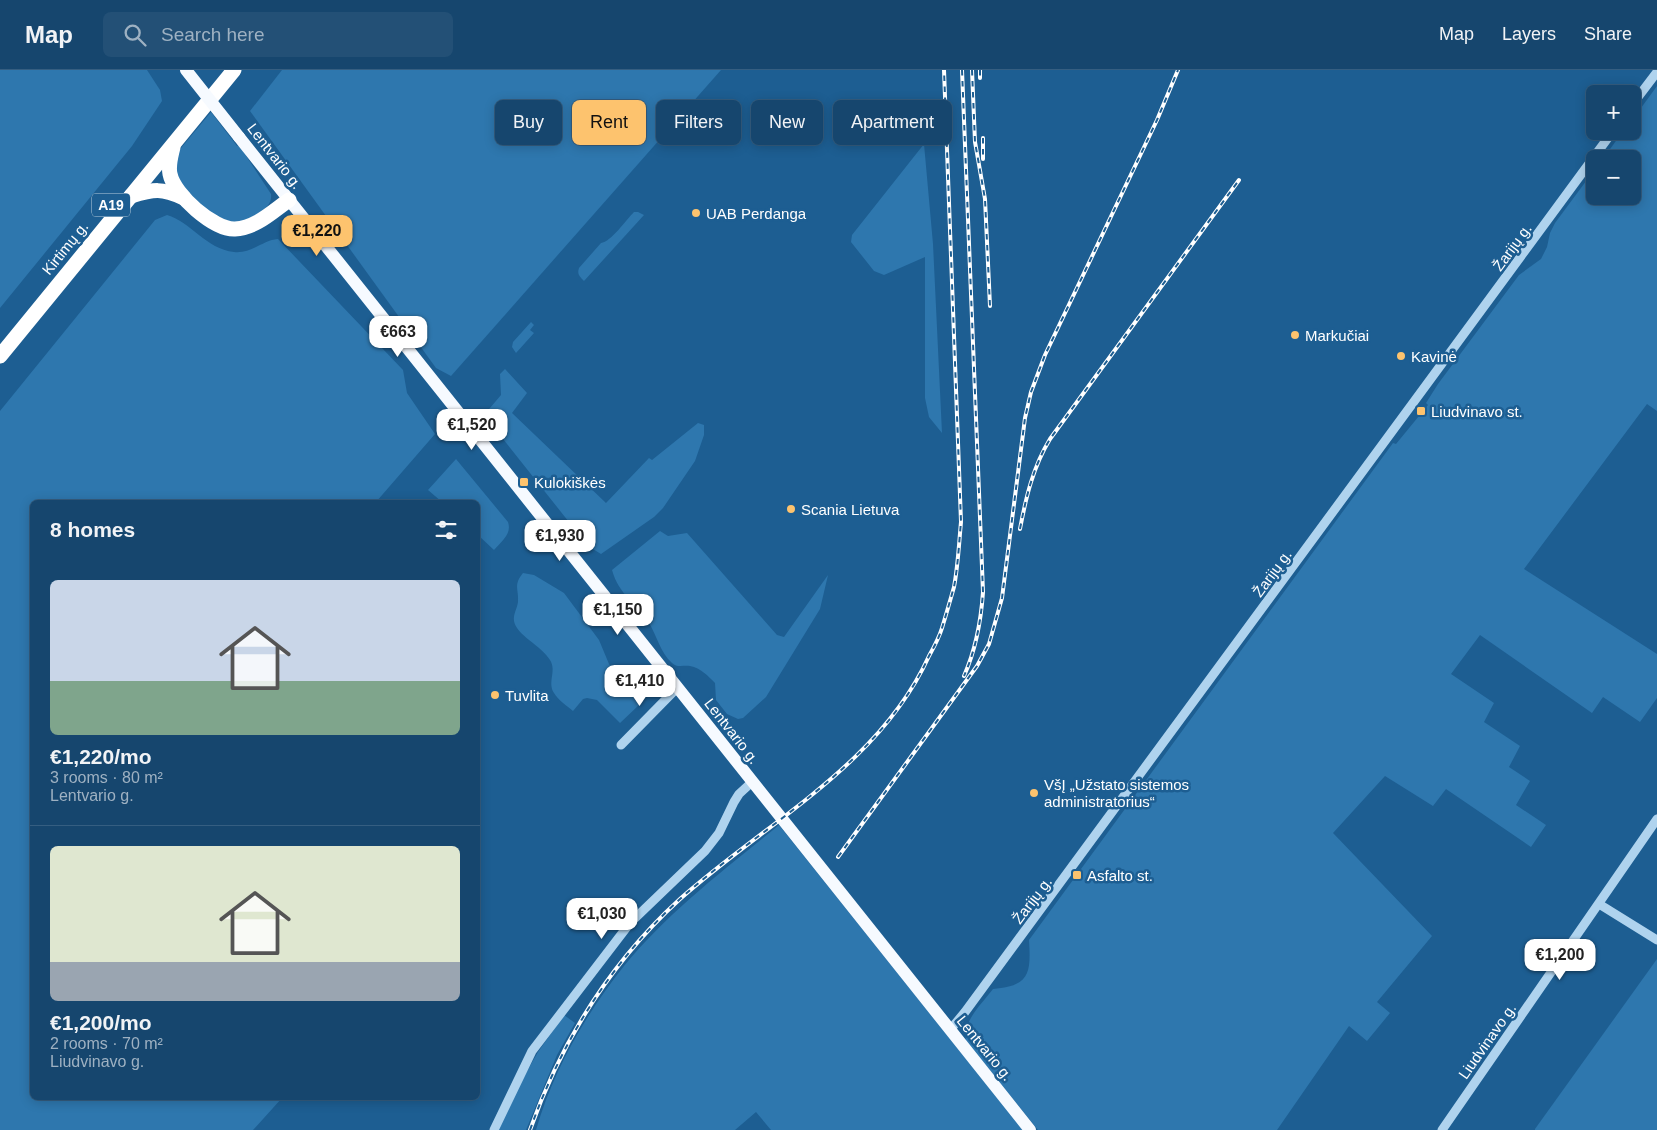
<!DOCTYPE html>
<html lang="en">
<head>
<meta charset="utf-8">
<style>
	:root { --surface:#16466e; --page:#235076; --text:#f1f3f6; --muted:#9eb1c2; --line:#355e81; --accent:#fdc36e }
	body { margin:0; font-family:Arial,sans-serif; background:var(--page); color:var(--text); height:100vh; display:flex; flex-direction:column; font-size:19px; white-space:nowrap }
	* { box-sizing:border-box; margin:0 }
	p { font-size:16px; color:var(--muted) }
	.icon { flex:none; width:28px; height:28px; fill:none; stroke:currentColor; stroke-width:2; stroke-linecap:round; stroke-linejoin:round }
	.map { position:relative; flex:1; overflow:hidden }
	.sheet { position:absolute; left:30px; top:430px; width:450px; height:600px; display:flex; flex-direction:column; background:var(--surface); border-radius:8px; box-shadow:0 2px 12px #0003,0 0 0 1px var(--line) }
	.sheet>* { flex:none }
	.guide { position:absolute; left:495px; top:30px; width:475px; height:45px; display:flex; gap:10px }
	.buttons { position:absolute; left:1586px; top:15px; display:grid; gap:10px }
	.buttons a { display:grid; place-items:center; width:55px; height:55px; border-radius:8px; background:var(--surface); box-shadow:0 2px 12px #0003,0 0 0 1px var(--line); font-size:25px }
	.price { position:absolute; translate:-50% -42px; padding:0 11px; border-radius:10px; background:#fff; color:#222; font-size:16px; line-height:32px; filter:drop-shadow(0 1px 2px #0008) }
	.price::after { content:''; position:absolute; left:50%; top:30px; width:15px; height:11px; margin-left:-8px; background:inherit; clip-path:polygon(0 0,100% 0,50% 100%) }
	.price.active { background:var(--accent); color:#111 }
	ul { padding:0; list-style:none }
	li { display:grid; align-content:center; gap:10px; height:265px; padding:0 20px }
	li+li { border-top:1px solid var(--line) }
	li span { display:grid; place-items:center; height:155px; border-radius:8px; color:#555 }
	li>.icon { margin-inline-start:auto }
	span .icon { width:90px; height:90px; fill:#fffc; stroke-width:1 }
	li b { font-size:21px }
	h2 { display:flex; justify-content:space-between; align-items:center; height:60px; padding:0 20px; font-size:21px }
	.tag { padding:0 18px; border-radius:8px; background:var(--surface); box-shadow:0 2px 12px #0003,0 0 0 1px var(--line); font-size:18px; line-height:45px }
	.tag.active { background:var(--accent); color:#111 }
	header { display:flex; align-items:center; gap:30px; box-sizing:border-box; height:70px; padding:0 25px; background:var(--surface); border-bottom:1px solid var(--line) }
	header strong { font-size:24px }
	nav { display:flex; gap:28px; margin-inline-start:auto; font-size:18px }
	.search { width:350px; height:45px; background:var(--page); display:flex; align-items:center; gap:12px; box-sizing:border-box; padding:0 18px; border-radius:8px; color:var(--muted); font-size:19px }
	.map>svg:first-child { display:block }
	.green { fill:#2e77ae }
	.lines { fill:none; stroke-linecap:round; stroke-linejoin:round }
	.minor { stroke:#afd3ee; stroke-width:9 }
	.major { stroke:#f6faff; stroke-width:12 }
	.highway { stroke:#fff; stroke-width:15 }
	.rail-casing { stroke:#fff; stroke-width:4 }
	.rail { stroke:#1d5e92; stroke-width:2; stroke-dasharray:5.5; stroke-linecap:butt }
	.major-bridge { stroke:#f6faff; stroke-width:12 }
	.poi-dot { fill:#fdc36e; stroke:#1d5e92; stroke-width:2 }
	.labels { text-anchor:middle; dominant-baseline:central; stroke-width:5; stroke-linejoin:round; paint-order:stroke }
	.shield { fill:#1d5e92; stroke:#bbcfde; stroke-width:1 }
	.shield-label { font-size:14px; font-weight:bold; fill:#fff }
	.street-label { font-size:15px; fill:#fff; stroke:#1d5e92 }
	.poi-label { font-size:15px; fill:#fff; stroke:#1d5e92; text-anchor:start }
</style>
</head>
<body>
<header>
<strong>Map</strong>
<div class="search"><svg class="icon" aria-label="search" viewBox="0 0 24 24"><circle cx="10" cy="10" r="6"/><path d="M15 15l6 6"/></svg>Search here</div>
<nav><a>Map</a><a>Layers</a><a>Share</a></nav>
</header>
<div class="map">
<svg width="1657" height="1060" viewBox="0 0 1657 1060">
	<rect width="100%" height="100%" fill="#1d5e92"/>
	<g class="green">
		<polygon points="0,0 147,0 160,20 162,31 132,76 0,238"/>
		<polygon points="282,0 721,0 451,306 436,298 250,41"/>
		<path d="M 1657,16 L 1657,341 L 1647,334 L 1524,499 L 1657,584 L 1657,628 L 1640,652 L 1603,627 L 1592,643 L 1480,565 L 1451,604 L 1494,633 L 1484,652 L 1520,676 L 1509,697 L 1530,711 L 1516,735 L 1546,755 L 1531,777 L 1446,719 L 1433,736 L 1385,706 L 1333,763 L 1432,866 L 1377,932 L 1390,943 L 1367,971 L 1349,956 L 1277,1060 L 1038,1060 L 966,971 C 963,950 981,935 993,919 C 1030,916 1031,903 1029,870 L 1393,373 L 1396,374 L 1428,335 L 1426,333 L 1438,314 L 1519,205 L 1541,189 L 1547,177 L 1550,163 L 1555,153 L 1595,99 L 1595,126 L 1632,126 L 1632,89 L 1603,89 L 1623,61 L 1632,61 L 1633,49 Z"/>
		<path d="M 211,42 L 237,76 L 239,75 L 271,124 C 272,133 267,137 260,142 C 251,148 241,153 231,152 C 216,150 188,125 177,114 L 176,84 Z"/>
		<polygon points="924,74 933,174 942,363 929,347 925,328 925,187 884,205 874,201 851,172 852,165"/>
		<path d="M 634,142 L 638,142 L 644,145 L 584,211 C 579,206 577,204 579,198 L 601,173 C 611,172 626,150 634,142 Z"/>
		<path d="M 167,145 C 191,152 206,179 234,182 C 251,184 263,170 278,169 L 403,300 L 407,323 L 435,364 L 376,432 L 32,432 L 32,1028 L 282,1028 L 253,1060 L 0,1060 L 0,341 L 155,150 Z"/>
		<polygon points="531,252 534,255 530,260 534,263 516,283 512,277 513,272"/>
		<polygon points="505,299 527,323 512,343 606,433 649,388 652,390 698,353 704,355 704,365 695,391 663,438 654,447 601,484 588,476 484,345 501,325 500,304"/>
		<path d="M 456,389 L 508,452 C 512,464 502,471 494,480 L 478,465 L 478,432 L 442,432 L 428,420 Z"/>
		<path d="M 660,461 L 668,466 L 687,463 L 777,565 L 784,567 L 828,505 L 820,539 L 766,627 L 743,648 L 738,649 L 727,644 L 716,630 L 715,613 C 708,606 701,598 690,596 C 683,595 677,598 672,593 C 660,582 657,566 649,553 C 636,533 619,525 612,500 Z"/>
		<path d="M 523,503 L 534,505 L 564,523 L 599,570 L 609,594 L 639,635 L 620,653 L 597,630 L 587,628 L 583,629 L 573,641 C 567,636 558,630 554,623 C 547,612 557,601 550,590 C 542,576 516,565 514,551 C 513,544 517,539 518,532 C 519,519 513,515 523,503 Z"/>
		<path d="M 779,755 L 1023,1060 L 771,1060 L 756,1042 L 735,1060 L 536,1060 C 553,1001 585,945 624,896 C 668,842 725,799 779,755 Z"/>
		<polygon points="1657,889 1657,1060 1535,1060 1535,1059"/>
		<polygon points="564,945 575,953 557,985 526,1060 498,1060 523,1008 538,982"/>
	</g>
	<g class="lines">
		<g class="minor">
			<polyline points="1632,35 1657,2"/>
			<polyline points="621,675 677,618"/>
			<polyline points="1599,834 1657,870"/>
			<polyline points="950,960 965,942 1613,61"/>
			<polyline points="494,1060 532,981 630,853 705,781 719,763 734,732 739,724 752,712"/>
			<polyline points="1442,1060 1657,749"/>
		</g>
		<polyline class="major" points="239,67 1030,1060"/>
		<g class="highway">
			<path d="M 173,77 C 171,86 168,95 170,104 C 174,125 214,160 235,159 C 256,158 273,141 289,130"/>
			<path d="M 131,126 C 155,119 161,118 184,128"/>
			<polyline points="0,286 234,0"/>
		</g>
		<defs>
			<g id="rail">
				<path d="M 962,0 L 983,522 C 981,551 976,579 964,606"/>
				<polyline points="972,0 975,72 985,129 990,236"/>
				<polyline points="980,0 980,8"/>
				<polyline points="983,68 983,89"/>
				<path d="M 1020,459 C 1026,427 1033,397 1050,369 L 1239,110"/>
				<polyline points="838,787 977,596 989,574 1002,528 1025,348 1031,322 1045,285 1157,50 1178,0"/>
				<path d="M 530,1060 C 561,972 611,892 680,829 C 766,752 879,696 929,586 C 934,577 939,568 942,558 C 946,545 950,531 954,517 C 958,496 959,473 961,452 L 944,0"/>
			</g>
		</defs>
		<use href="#rail" class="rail-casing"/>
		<use href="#rail" class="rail"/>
		<polyline class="major-bridge" points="186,0 239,67"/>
	</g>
	<g class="poi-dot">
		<circle cx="696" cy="143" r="5"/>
		<circle cx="1295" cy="265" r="5"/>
		<circle cx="1401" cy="286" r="5"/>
		<rect x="1416" y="336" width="10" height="10" rx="2.5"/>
		<rect x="519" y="407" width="10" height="10" rx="2.5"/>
		<circle cx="791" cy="439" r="5"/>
		<circle cx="495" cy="625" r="5"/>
		<circle cx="1034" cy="723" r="5"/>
		<rect x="1072" y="800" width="10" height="10" rx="2.5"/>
	</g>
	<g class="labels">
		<rect class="shield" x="92" y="123.5" width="38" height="23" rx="4"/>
		<g class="shield-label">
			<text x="111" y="135">A19</text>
		</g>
		<g class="street-label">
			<text transform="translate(275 86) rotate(52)">Lentvario g.</text>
			<text transform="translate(1512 177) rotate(-54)">Žarijų g.</text>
			<text transform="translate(65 178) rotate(-51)">Kirtimų g.</text>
			<text transform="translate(1272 503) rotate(-54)">Žarijų g.</text>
			<text transform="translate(732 661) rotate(52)">Lentvario g.</text>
			<text transform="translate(1032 830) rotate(-53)">Žarijų g.</text>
			<text transform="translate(1487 971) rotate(-55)">Liudvinavo g.</text>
			<text transform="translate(985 978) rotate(51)">Lentvario g.</text>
		</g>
		<g class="poi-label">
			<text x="706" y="143">UAB Perdanga</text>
			<text x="1305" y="265">Markučiai</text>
			<text x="1411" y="286">Kavinė</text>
			<text x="1431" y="341">Liudvinavo st.</text>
			<text x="534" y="412">Kulokiškės</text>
			<text x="801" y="439">Scania Lietuva</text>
			<text x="505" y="625">Tuvlita</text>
			<text x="1044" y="714">VšĮ „Užstato sistemos<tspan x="1044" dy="17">administratorius“</tspan></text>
			<text x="1087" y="805">Asfalto st.</text>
		</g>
	</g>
</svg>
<div class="buttons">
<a>+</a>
<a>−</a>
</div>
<b class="price active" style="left:317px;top:187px">€1,220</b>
<b class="price" style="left:398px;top:288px">€663</b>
<b class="price" style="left:472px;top:381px">€1,520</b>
<b class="price" style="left:560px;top:492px">€1,930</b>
<b class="price" style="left:618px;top:566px">€1,150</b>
<b class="price" style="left:640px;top:637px">€1,410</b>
<b class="price" style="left:602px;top:870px">€1,030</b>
<b class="price" style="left:1560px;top:911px">€1,200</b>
<div class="guide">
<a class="tag">Buy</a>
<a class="tag active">Rent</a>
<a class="tag">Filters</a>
<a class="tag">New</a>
<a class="tag">Apartment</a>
</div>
<section class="sheet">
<h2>8 homes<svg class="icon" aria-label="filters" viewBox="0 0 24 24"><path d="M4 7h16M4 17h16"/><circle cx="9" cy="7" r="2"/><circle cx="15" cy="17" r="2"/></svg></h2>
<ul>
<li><span style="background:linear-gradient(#c9d6e8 65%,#7fa58c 0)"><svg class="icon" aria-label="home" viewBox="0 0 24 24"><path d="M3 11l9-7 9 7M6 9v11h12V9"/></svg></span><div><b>€1,220/mo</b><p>3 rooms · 80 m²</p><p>Lentvario g.</p></div></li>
<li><span style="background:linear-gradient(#dfe7d0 75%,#9aa5b1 0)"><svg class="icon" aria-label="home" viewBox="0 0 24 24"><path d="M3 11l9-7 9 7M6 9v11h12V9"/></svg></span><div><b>€1,200/mo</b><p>2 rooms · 70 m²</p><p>Liudvinavo g.</p></div></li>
</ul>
</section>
</div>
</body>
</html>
